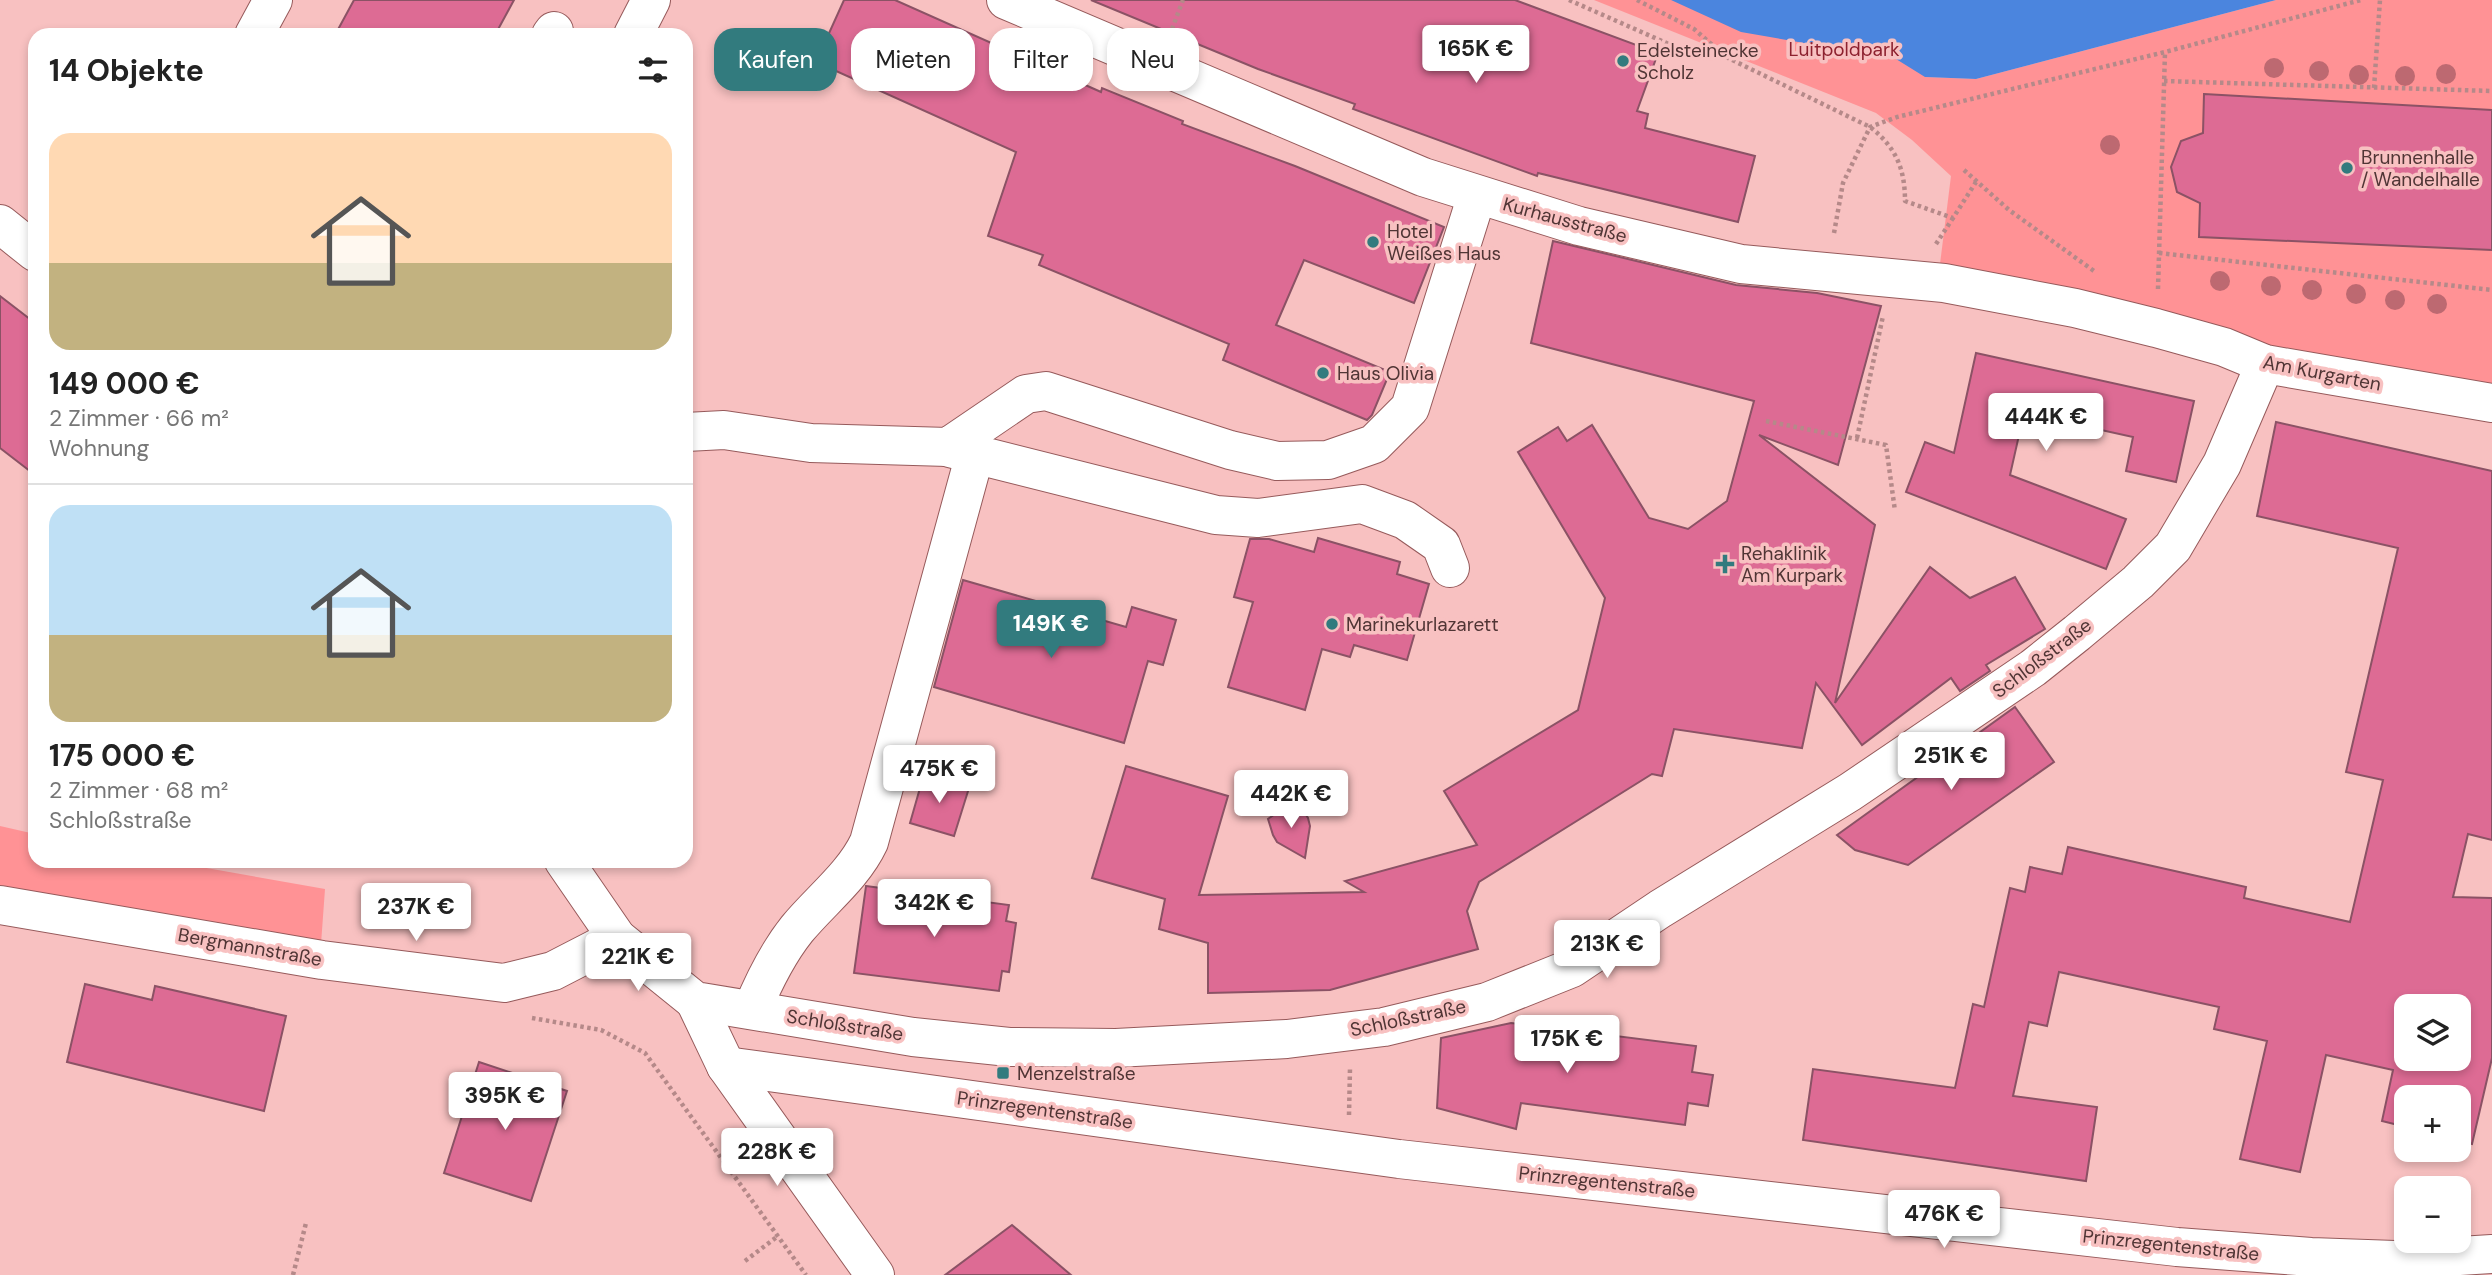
<!DOCTYPE html>
<html lang="de">
<head>
<meta charset="utf-8">
<style>
	:root { --surface:#fff; --page:#f2f2f2; --text:#222; --muted:#767676; --line:#e0e0e0; --accent:#327b7e }
	body { margin:0; font-family:"DM Sans",sans-serif; background:var(--page); color:var(--text); height:100vh; display:flex; flex-direction:column; font-size:26px; white-space:nowrap }
	* { box-sizing:border-box; margin:0 }
	p { font-size:23px; color:var(--muted) }
	.icon { flex:none; width:38px; height:38px; fill:none; stroke:currentColor; stroke-width:2; stroke-linecap:round; stroke-linejoin:round }
	.map { position:relative; flex:1; overflow:hidden }
	.drawer { position:absolute; left:28px; top:28px; width:665px; height:840px; display:flex; flex-direction:column; background:var(--surface); border-radius:21px; box-shadow:0 4px 10px #0003 }
	.drawer>* { flex:none }
	.banner { position:absolute; left:714px; top:28px; width:665px; height:63px; display:flex; gap:14px }
	.tools { position:absolute; left:2394px; top:994px; display:grid; gap:14px }
	.tools a { display:grid; place-items:center; width:77px; height:77px; border-radius:14px; background:var(--surface); box-shadow:0 4px 10px #0003; font-size:35px }
	.price { position:absolute; translate:-50% -60px; padding:0 16px; border-radius:7px; background:#fff; color:#222; font-size:23px; line-height:46px; filter:drop-shadow(0 2px 4px #0008) }
	.price::after { content:''; position:absolute; left:50%; top:42px; width:21px; height:16px; margin-left:-10px; background:inherit; clip-path:polygon(0 0,100% 0,50% 100%) }
	.price.selected { background:var(--accent); color:#fff }
	ul { padding:0; list-style:none }
	li { display:grid; align-content:center; gap:14px; height:371px; padding:0 21px }
	li+li { border-top:2px solid var(--line) }
	li span { display:grid; place-items:center; height:217px; border-radius:21px; color:#555 }
	li>.icon { margin-inline-start:auto }
	span .icon { width:126px; height:126px; fill:#fffc; stroke-width:1 }
	li b { font-size:30px }
	h2 { display:flex; justify-content:space-between; align-items:center; height:84px; padding:0 21px; font-size:30px }
	.chip { padding:0 24px; border-radius:21px; background:var(--surface); box-shadow:0 4px 10px #0003; font-size:24px; line-height:63px }
	.chip.selected { background:var(--accent); color:#fff }
	.map>svg:first-child { display:block }
	.green { fill:#ff9295 }
	.water { fill:#4b85de }
	.building { fill:#dd6b94; stroke:#8b5265; stroke-width:2; fill-rule:evenodd }
	.lines { fill:none; stroke-linecap:round; stroke-linejoin:round }
	.minor-casing { stroke:#965a5b; stroke-width:40 }
	.path { stroke:#b58989; stroke-width:4.5; stroke-dasharray:3.5 3.5; stroke-linecap:butt }
	.minor { stroke:#fff; stroke-width:38 }
	.tree { fill:#bd6971 }
	.poi-dot { fill:#327b7e; stroke:#f8c1c1; stroke-width:2.5 }
	.labels { text-anchor:middle; dominant-baseline:central; stroke-width:7; stroke-linejoin:round; paint-order:stroke }
	.park-label { font-size:19px; fill:#8d212f; stroke:#f8c1c1 }
	.poi-label { font-size:19px; fill:#503535; stroke:#f8c1c1; text-anchor:start }
	.street-label { font-size:19px; fill:#503535; stroke:#f8c1c1 }
</style>
</head>
<body>
<div class="map">
<svg width="2492" height="1275" viewBox="0 0 2492 1275">
	<rect width="100%" height="100%" fill="#f8c1c1"/>
	<g class="green">
		<polygon points="1594,0 1918,0 1925,77 1976,79 2276,0 2492,0 2492,403 1939,272 1951,176 1912,140 1876,113"/>
		<polygon points="0,826 35,834 35,861 167,861 325,889 321,944 0,885"/>
	</g>
	<polygon class="water" points="1671,0 2276,0 1976,79 1925,77 1896,59 1741,32"/>
	<g class="building">
		<polygon points="354,0 514,0 495,35 335,35"/>
		<polygon points="844,0 895,0 1101,92 1102,88 1183,121 1182,124 1295,166 1444,227 1414,303 1304,260 1276,325 1390,372 1372,415 1367,420 1223,360 1229,344 1039,265 1043,255 988,236 1016,152 816,62"/>
		<polygon points="1091,0 1515,0 1658,53 1637,111 1648,114 1645,128 1755,156 1738,222 1538,173 1537,176 1353,109 1355,104 1258,69"/>
		<polygon points="2204,94 2492,110 2492,250 2199,237 2200,203 2177,192 2171,167 2181,141 2203,133"/>
		<polygon points="1553,241 1736,285 1817,293 1881,306 1838,465 1759,435 1875,525 1835,703 1930,567 1970,598 2015,577 2045,629 1986,665 1990,671 1960,691 1951,678 1862,745 1816,683 1802,748 1674,729 1662,776 1652,774 1479,882 1467,911 1478,949 1330,990 1208,993 1208,943 1159,929 1165,899 1092,878 1126,766 1228,796 1199,895 1364,892 1345,881 1477,845 1444,791 1578,710 1605,598 1518,452 1558,427 1567,441 1592,425 1649,518 1688,529 1727,501 1754,401 1531,343"/>
		<polygon points="0,296 35,323 35,475 0,448"/>
		<polygon points="1976,353 2194,401 2176,482 2126,471 2133,437 2024,413 2010,475 2126,519 2106,569 1906,492 1925,442 1954,453"/>
		<path d="M 2276,422 L 2492,471 L 2492,840 L 2468,834 L 2453,897 L 2492,898 L 2492,1058 L 2472,1144 L 2459,1141 L 2459,1097 L 2406,1097 L 2406,1127 L 2382,1121 L 2393,1070 L 2326,1055 L 2300,1172 L 2240,1159 L 2267,1041 L 2214,1029 L 2219,1007 L 2059,972 L 2047,1026 L 2029,1022 L 2013,1096 L 2097,1107 L 2086,1181 L 1803,1140 L 1813,1069 L 1955,1088 L 1973,1004 L 1984,1007 L 2010,888 L 2025,892 L 2030,867 L 2062,874 L 2068,847 L 2246,887 L 2244,898 L 2350,922 L 2383,780 L 2346,772 L 2398,548 L 2257,516 ZM 2406,1006 L 2459,1006 L 2459,1059 L 2406,1059 Z"/>
		<polygon points="1318,538 1400,562 1397,574 1429,584 1407,660 1354,645 1350,657 1322,649 1305,710 1228,687 1253,602 1234,597 1250,539 1269,539 1314,552"/>
		<polygon points="963,580 1126,627 1132,607 1176,620 1163,665 1148,661 1124,743 934,687"/>
		<polygon points="2015,707 2054,762 1908,865 1855,850 1837,835"/>
		<polygon points="924,774 969,788 954,836 910,823"/>
		<polygon points="1289,807 1304,812 1308,818 1310,826 1305,858 1277,842 1273,835 1268,819 1282,809"/>
		<polygon points="866,886 1009,905 1006,921 1016,923 1009,972 1002,971 999,991 854,973"/>
		<polygon points="85,984 152,1000 155,986 286,1016 264,1111 67,1062"/>
		<polygon points="1511,1023 1696,1046 1692,1072 1713,1075 1708,1106 1688,1103 1685,1125 1521,1103 1516,1129 1437,1108 1441,1038"/>
		<polygon points="479,1062 567,1091 531,1201 444,1173"/>
		<polygon points="1012,1225 1071,1275 945,1275"/>
	</g>
	<g class="lines">
		<defs>
			<g id="minor">
				<polyline points="1006,0 1423,177 1579,226 1741,264 1944,283 2075,308 2156,328 2224,347 2265,364 2492,403"/>
				<polyline points="254,35 273,0"/>
				<polyline points="551,35 554,31"/>
				<polyline points="633,35 651,0"/>
				<polyline points="0,224 35,252"/>
				<polyline points="686,432 724,430 811,443 948,447 1026,394 1046,391 1230,450 1277,461 1328,460 1374,444 1410,408 1477,195"/>
				<polyline points="950,448 1216,515 1258,518 1362,504 1405,520 1441,545 1450,568"/>
				<polyline points="564,861 617,938 695,1001 913,1037 1009,1047 1116,1048 1287,1039 1384,1027 1487,1002 1572,968 1660,909 1850,792 2033,668 2077,633 2138,582 2173,547 2222,464 2265,364"/>
				<polyline points="0,905 322,960 504,983 553,971 617,938"/>
				<polyline points="695,1001 726,1066 875,1275"/>
				<path d="M 752,1010 C 764,981 777,954 797,929 C 821,900 853,876 869,842 L 975,454"/>
				<polyline points="726,1066 1399,1159 2177,1247 2311,1257 2395,1260 2492,1254"/>
			</g>
		</defs>
		<use href="#minor" class="minor-casing"/>
		<g class="path">
			<path d="M 1569,0 L 1680,49 L 1726,57 L 1870,127 C 1896,147 1905,169 1905,201 L 1953,218 L 1976,182"/>
			<polyline points="1637,0 1694,29 1725,56"/>
			<polyline points="1172,29 1183,0"/>
			<polyline points="2164,81 2492,91"/>
			<polyline points="2374,88 2380,0"/>
			<polyline points="1964,170 2009,210 2094,271"/>
			<polyline points="1834,233 1843,183 1870,127 1897,117 2165,52 2361,0"/>
			<polyline points="1936,244 1953,218"/>
			<polyline points="2159,253 2492,290"/>
			<polyline points="2158,289 2165,52"/>
			<polyline points="1766,421 1886,445 1895,511"/>
			<polyline points="1857,438 1883,316"/>
			<polyline points="532,1018 601,1030 645,1053 806,1275"/>
			<polyline points="1349,1115 1350,1068"/>
			<polyline points="745,1261 778,1236"/>
			<polyline points="293,1275 306,1223"/>
		</g>
		<use href="#minor" class="minor"/>
	</g>
	<g class="tree">
		<circle cx="2274" cy="68" r="10"/>
		<circle cx="2319" cy="71" r="10"/>
		<circle cx="2446" cy="74" r="10"/>
		<circle cx="2359" cy="75" r="10"/>
		<circle cx="2405" cy="76" r="10"/>
		<circle cx="2110" cy="145" r="10"/>
		<circle cx="2220" cy="281" r="10"/>
		<circle cx="2271" cy="286" r="10"/>
		<circle cx="2312" cy="290" r="10"/>
		<circle cx="2356" cy="294" r="10"/>
		<circle cx="2395" cy="300" r="10"/>
		<circle cx="2437" cy="304" r="10"/>
	</g>
	<g class="poi-dot">
		<circle cx="1623" cy="61" r="7"/>
		<circle cx="2347" cy="168" r="7"/>
		<circle cx="1373" cy="242" r="7"/>
		<circle cx="1323" cy="373" r="7"/>
		<path d="M1721.5 553.5h7v7h7v7h-7v7h-7v-7h-7v-7h7z"/>
		<circle cx="1332" cy="624" r="7"/>
		<rect x="996" y="1066" width="14" height="14" rx="3.5"/>
	</g>
	<g class="labels">
		<g class="park-label">
			<text x="1844" y="49">Luitpoldpark</text>
		</g>
		<g class="poi-label">
			<text x="1637" y="50">Edelsteinecke<tspan x="1637" dy="22">Scholz</tspan></text>
			<text x="2361" y="157">Brunnenhalle<tspan x="2361" dy="22">/ Wandelhalle</tspan></text>
			<text x="1387" y="231">Hotel<tspan x="1387" dy="22">Weißes Haus</tspan></text>
			<text x="1337" y="373">Haus Olivia</text>
			<text x="1741" y="553">Rehaklinik<tspan x="1741" dy="22">Am Kurpark</tspan></text>
			<text x="1346" y="624">Marinekurlazarett</text>
			<text x="1017" y="1073">Menzelstraße</text>
		</g>
		<g class="street-label">
			<text transform="translate(1565 220) rotate(15)">Kurhausstraße</text>
			<text transform="translate(2322 373) rotate(11)">Am Kurgarten</text>
			<text transform="translate(2042 658) rotate(-37)">Schloßstraße</text>
			<text transform="translate(250 947) rotate(10)">Bergmannstraße</text>
			<text transform="translate(1408 1018) rotate(-12)">Schloßstraße</text>
			<text transform="translate(845 1025) rotate(9)">Schloßstraße</text>
			<text transform="translate(1045 1110) rotate(8)">Prinzregentenstraße</text>
			<text transform="translate(1607 1182) rotate(6)">Prinzregentenstraße</text>
			<text transform="translate(2171 1245) rotate(6)">Prinzregentenstraße</text>
		</g>
	</g>
</svg>
<div class="tools">
<a><svg class="icon" aria-label="layers" viewBox="0 0 24 24"><path d="M12 4l9 5-9 5-9-5zM3 14l9 5 9-5"/></svg></a>
<a>+</a>
<a>−</a>
</div>
<b class="price" style="left:1476px;top:85px">165K €</b>
<b class="price" style="left:2046px;top:453px">444K €</b>
<b class="price selected" style="left:1051px;top:660px">149K €</b>
<b class="price" style="left:1951px;top:792px">251K €</b>
<b class="price" style="left:939px;top:805px">475K €</b>
<b class="price" style="left:1291px;top:830px">442K €</b>
<b class="price" style="left:934px;top:939px">342K €</b>
<b class="price" style="left:416px;top:943px">237K €</b>
<b class="price" style="left:1607px;top:980px">213K €</b>
<b class="price" style="left:638px;top:993px">221K €</b>
<b class="price" style="left:1567px;top:1075px">175K €</b>
<b class="price" style="left:505px;top:1132px">395K €</b>
<b class="price" style="left:777px;top:1188px">228K €</b>
<b class="price" style="left:1944px;top:1250px">476K €</b>
<div class="banner">
<a class="chip selected">Kaufen</a>
<a class="chip">Mieten</a>
<a class="chip">Filter</a>
<a class="chip">Neu</a>
</div>
<section class="drawer">
<h2>14 Objekte<svg class="icon" aria-label="filters" viewBox="0 0 24 24"><path d="M4 7h16M4 17h16"/><circle cx="9" cy="7" r="2"/><circle cx="15" cy="17" r="2"/></svg></h2>
<ul>
<li><span style="background:linear-gradient(#ffd9b3 60%,#c2b280 0)"><svg class="icon" aria-label="home" viewBox="0 0 24 24"><path d="M3 11l9-7 9 7M6 9v11h12V9"/></svg></span><div><b>149 000 €</b><p>2 Zimmer · 66 m²</p><p>Wohnung</p></div></li>
<li><span style="background:linear-gradient(#bfe0f5 60%,#c2b280 0)"><svg class="icon" aria-label="home" viewBox="0 0 24 24"><path d="M3 11l9-7 9 7M6 9v11h12V9"/></svg></span><div><b>175 000 €</b><p>2 Zimmer · 68 m²</p><p>Schloßstraße</p></div></li>
</ul>
</section>
</div>
</body>
</html>
